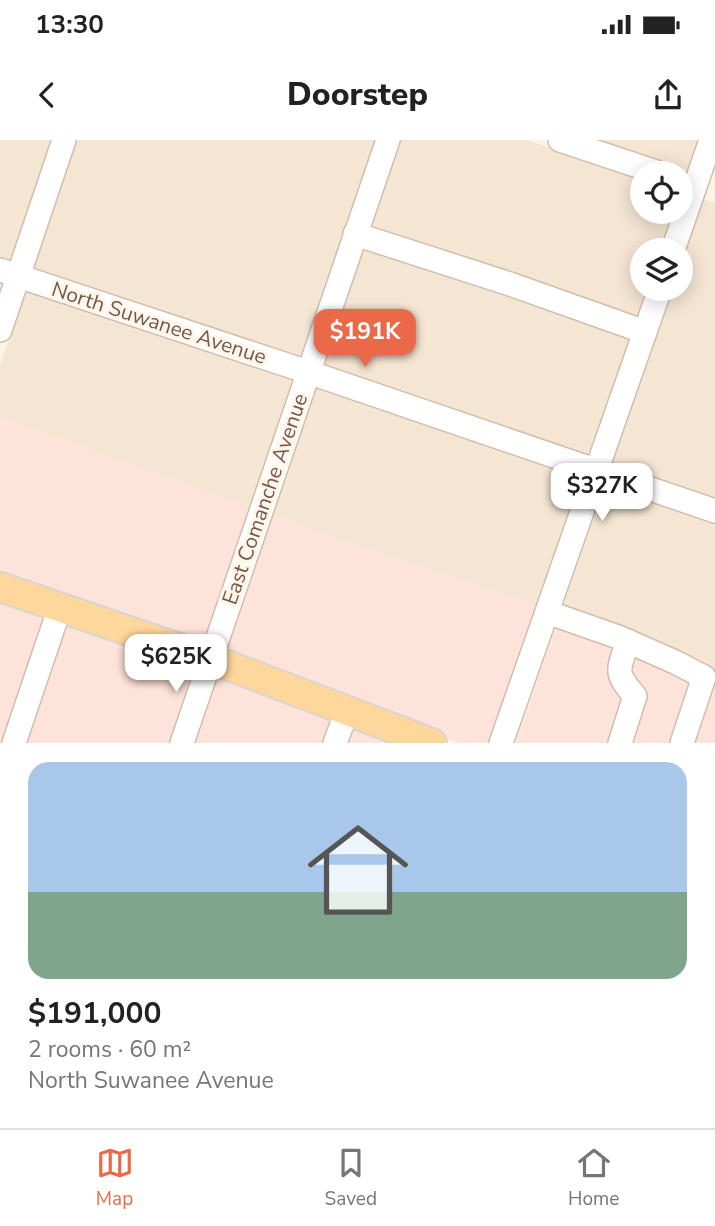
<!DOCTYPE html>
<html lang="en">
<head>
<meta charset="utf-8">
<style>
	:root { --surface:#fff; --page:#f2f2f2; --text:#222; --muted:#767676; --line:#e0e0e0; --accent:#e96948 }
	body { margin:0; font-family:"Nunito Sans",sans-serif; background:var(--page); color:var(--text); height:100vh; display:flex; flex-direction:column; font-size:26px; white-space:nowrap }
	* { box-sizing:border-box; margin:0 }
	p { font-size:23px; color:var(--muted) }
	.icon { flex:none; width:38px; height:38px; fill:none; stroke:currentColor; stroke-width:2; stroke-linecap:round; stroke-linejoin:round }
	.map { position:relative; height:603px; overflow:hidden }
	.panel { display:flex; flex-direction:column; background:var(--surface); flex:1 }
	.panel>* { flex:none }
	.tools { position:absolute; left:630px; top:21px; display:grid; gap:14px }
	.tools a { display:grid; place-items:center; width:63px; height:63px; border-radius:50%; background:var(--surface); box-shadow:0 4px 18px #0003; font-size:35px }
	.price { position:absolute; translate:-50% -60px; padding:0 16px; border-radius:14px; background:#fff; color:#222; font-size:23px; line-height:46px; filter:drop-shadow(0 2px 4px #0008) }
	.price::after { content:''; position:absolute; left:50%; top:42px; width:21px; height:16px; margin-left:-10px; background:inherit; clip-path:polygon(0 0,100% 0,50% 100%) }
	.price.current { background:var(--accent); color:#fff }
	ul { padding:0; list-style:none }
	li { display:grid; align-content:center; gap:14px; height:371px; padding:0 28px }
	li+li { border-top:2px solid var(--line) }
	li span { display:grid; place-items:center; height:217px; border-radius:21px; color:#555 }
	li>.icon { margin-inline-start:auto }
	span .icon { width:126px; height:126px; fill:#fffc; stroke-width:1 }
	li b { font-size:30px }
	.status { display:flex; justify-content:space-between; align-items:center; height:49px; padding:0 35px; background:var(--surface); direction:ltr }
	.status svg { height:19px; fill:currentColor }
	header { display:flex; justify-content:space-between; align-items:center; height:91px; padding:0 28px; background:var(--surface); font-size:32px; font-weight:800 }
	.tab-bar { display:flex; justify-content:space-around; align-items:center; height:98px; border-top:2px solid var(--line); background:var(--surface); font-size:19px; color:var(--muted) }
	.tab-bar a { display:grid; justify-items:center; gap:4px }
	.tab-bar .current { color:var(--accent) }
	.map>svg:first-child { display:block }
	.residential { fill:#f5e5d3 }
	.commercial { fill:#fde3d9 }
	.lines { fill:none; stroke-linecap:round; stroke-linejoin:round }
	.minor-casing { stroke:#d1bdad; stroke-width:26 }
	.major-casing { stroke:#dbd4d0; stroke-width:32 }
	.minor { stroke:#fff; stroke-width:23 }
	.major { stroke:#fdd79c; stroke-width:28 }
	.labels { text-anchor:middle; dominant-baseline:central; stroke-width:7; stroke-linejoin:round; paint-order:stroke }
	.street-label { font-size:21px; fill:#765949; stroke:#fff7ec }
</style>
</head>
<body>
<div class="status"><b>13:30</b><svg viewBox="0 0 49 12"><path d="M0 12V9h3v3zM5 12V6h3v6zM10 12V3h3v9zM15 12V0h3v12zM26 1h20v11H26zM47 4h2v5h-2z"/></svg></div>
<header><svg class="icon" aria-label="back" viewBox="0 0 24 24"><path d="M15 5l-7 7 7 7"/></svg>Doorstep<svg class="icon" aria-label="share" viewBox="0 0 24 24"><path d="M12 15V3M7 8l5-5 5 5M5 13v7h14v-7"/></svg></header>
<div class="map">
<svg width="715" height="603" viewBox="0 0 715 603">
	<rect width="100%" height="100%" fill="#fdf3e5"/>
	<g class="residential">
		<polygon points="0,0 52,0 11,123 0,119"/>
		<polygon points="77,0 375,0 300,218 33,130"/>
		<polygon points="400,0 527,0 642,39 642,72 674,72 661,110 642,110 642,149 647,149 590,316 322,226"/>
		<polygon points="593,0 698,0 688,32"/>
		<polygon points="703,59 715,63 715,360 612,324 672,149 681,149 681,124"/>
		<polygon points="26,150 293,238 250,367 0,277 0,226"/>
		<polygon points="315,246 583,336 538,466 345,402 272,375"/>
		<polygon points="605,344 715,382 715,524 561,473"/>
	</g>
	<g class="commercial">
		<polygon points="0,277 250,367 203,505 0,436"/>
		<polygon points="272,375 345,402 538,466 492,603 458,603 226,513"/>
		<polygon points="0,458 197,525 169,603 0,603"/>
		<polygon points="561,473 715,524 715,603 516,603"/>
		<polygon points="219,533 400,603 194,603"/>
	</g>
	<g class="lines">
		<defs>
			<g id="minor">
				<polyline points="560,0 659,33"/>
				<polyline points="355,94 510,144 645,192"/>
				<polyline points="673,110 711,0"/>
				<polyline points="0,130 308,232 715,371"/>
				<polyline points="0,190 64,0"/>
				<polyline points="547,472 618,497 675,522 704,537 682,603"/>
				<polyline points="14,603 60,467"/>
				<polyline points="182,603 388,0"/>
				<polyline points="335,603 347,571"/>
				<polyline points="501,603 660,149"/>
				<path d="M 620,603 L 635,556 C 614,532 618,531 628,501"/>
			</g>
			<polyline id="major" points="0,447 211,519 432,603"/>
		</defs>
		<use href="#minor" class="minor-casing"/>
		<use href="#major" class="major-casing"/>
		<use href="#minor" class="minor"/>
		<use href="#major" class="major"/>
	</g>
	<g class="labels">
		<g class="street-label">
			<text transform="translate(159 183) rotate(18)">North Suwanee Avenue</text>
			<text transform="translate(265 359) rotate(-71)">East Comanche Avenue</text>
		</g>
	</g>
</svg>
<div class="tools">
<a><svg class="icon" aria-label="locate" viewBox="0 0 24 24"><circle cx="12" cy="12" r="6"/><path d="M12 2v4M12 18v4M2 12h4M18 12h4"/></svg></a>
<a><svg class="icon" aria-label="layers" viewBox="0 0 24 24"><path d="M12 4l9 5-9 5-9-5zM3 14l9 5 9-5"/></svg></a>
</div>
<b class="price current" style="left:365px;top:229px">$191K</b>
<b class="price" style="left:602px;top:383px">$327K</b>
<b class="price" style="left:176px;top:554px">$625K</b>
</div>
<section class="panel">
<ul>
<li><span style="background:linear-gradient(#a9c7e8 60%,#7fa58c 0)"><svg class="icon" aria-label="home" viewBox="0 0 24 24"><path d="M3 11l9-7 9 7M6 9v11h12V9"/></svg></span><div><b>$191,000</b><p>2 rooms · 60 m²</p><p>North Suwanee Avenue</p></div></li>
</ul>
</section>
<nav class="tab-bar">
<a class="current"><svg class="icon" aria-label="map" viewBox="0 0 24 24"><path d="M3 6l6-2 6 2 6-2v14l-6 2-6-2-6 2zM9 4v14M15 6v14"/></svg>Map</a>
<a><svg class="icon" aria-label="saved" viewBox="0 0 24 24"><path d="M7 4h10v16l-5-4-5 4z"/></svg>Saved</a>
<a><svg class="icon" aria-label="home" viewBox="0 0 24 24"><path d="M3 11l9-7 9 7M6 9v11h12V9"/></svg>Home</a>
</nav>
</body>
</html>
